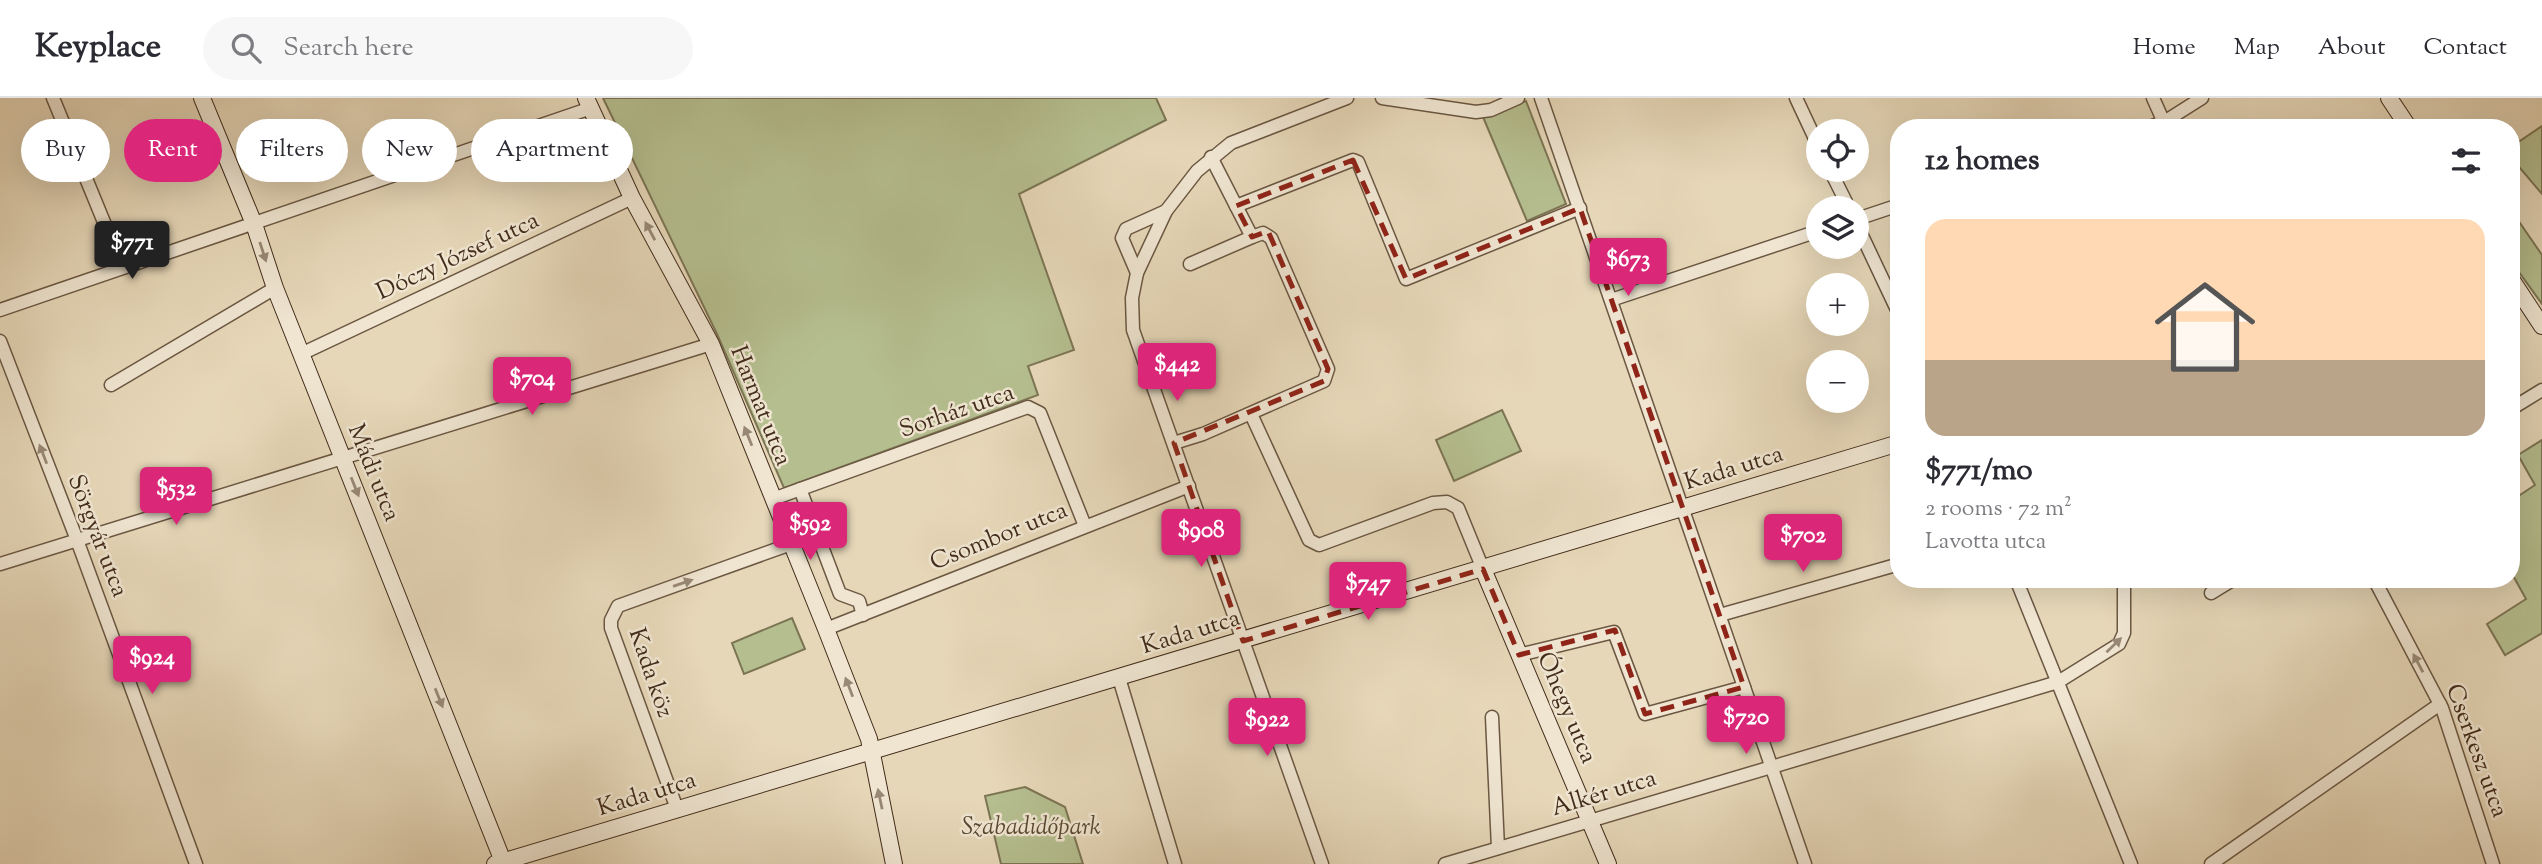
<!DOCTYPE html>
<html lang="en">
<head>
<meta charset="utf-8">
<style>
	:root { --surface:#fff; --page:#f7f7f7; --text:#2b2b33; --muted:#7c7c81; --line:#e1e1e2; --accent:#db2777 }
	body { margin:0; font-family:"Sorts Mill Goudy",serif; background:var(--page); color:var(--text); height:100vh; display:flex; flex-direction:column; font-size:26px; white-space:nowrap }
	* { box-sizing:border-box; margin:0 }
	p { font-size:23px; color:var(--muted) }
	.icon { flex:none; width:38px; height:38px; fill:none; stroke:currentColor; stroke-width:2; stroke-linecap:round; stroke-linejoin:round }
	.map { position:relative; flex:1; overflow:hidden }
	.drawer { position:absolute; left:1890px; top:21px; width:630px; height:469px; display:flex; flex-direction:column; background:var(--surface); border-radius:28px; box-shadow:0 7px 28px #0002 }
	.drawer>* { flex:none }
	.hud { position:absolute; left:21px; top:21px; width:665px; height:63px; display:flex; gap:14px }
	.buttons { position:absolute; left:1806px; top:21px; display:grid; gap:14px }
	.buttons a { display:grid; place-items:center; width:63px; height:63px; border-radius:50%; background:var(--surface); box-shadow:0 7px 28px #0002; font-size:35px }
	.price { position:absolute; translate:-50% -60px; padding:0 16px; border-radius:7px; background:var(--accent); color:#fff; font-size:23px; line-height:46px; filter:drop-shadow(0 2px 4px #0008) }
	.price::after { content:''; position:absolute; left:50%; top:42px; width:21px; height:16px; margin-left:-10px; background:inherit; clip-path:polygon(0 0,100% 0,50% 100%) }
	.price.active { background:#222; color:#fff }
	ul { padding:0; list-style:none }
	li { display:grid; align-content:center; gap:14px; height:371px; padding:0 35px }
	li span { display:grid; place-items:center; height:217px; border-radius:21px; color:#555 }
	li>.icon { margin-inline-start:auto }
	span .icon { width:126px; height:126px; fill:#fffc; stroke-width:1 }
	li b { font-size:30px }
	h2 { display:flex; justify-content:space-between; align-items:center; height:84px; padding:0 35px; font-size:30px }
	.chip { padding:0 24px; border-radius:32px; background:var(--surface); box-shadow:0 7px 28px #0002; font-size:24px; line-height:63px }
	.chip.active { background:var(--accent); color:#fff }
	header { display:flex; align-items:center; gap:42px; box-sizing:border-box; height:98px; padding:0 35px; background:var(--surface); border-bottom:2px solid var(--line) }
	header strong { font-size:33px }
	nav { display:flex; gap:38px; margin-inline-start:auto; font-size:24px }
	.search { width:490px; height:63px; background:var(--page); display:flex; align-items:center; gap:18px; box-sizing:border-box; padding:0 24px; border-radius:38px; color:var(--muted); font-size:26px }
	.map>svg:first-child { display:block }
	.green { fill:#b5be8f; stroke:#7c7554; stroke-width:2 }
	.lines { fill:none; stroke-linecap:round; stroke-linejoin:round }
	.street-casing { stroke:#6b5742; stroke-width:15 }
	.secondary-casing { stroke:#422c1a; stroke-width:18 }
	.street { stroke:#efe5d1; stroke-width:12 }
	.secondary { stroke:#efe5d1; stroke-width:16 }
	.oneway { fill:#988876 }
	.marked { fill:none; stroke:#8f2418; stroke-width:5; stroke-dasharray:14 9; stroke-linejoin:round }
	.labels { text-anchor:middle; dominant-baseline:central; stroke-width:5; stroke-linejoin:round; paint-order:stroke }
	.street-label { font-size:24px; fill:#422c1a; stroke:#efe5d1 }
	.park-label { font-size:24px; font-style:italic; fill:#594931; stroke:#efe5d1 }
</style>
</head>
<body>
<header>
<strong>Keyplace</strong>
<div class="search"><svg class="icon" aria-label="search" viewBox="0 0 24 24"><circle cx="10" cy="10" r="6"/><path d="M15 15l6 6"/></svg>Search here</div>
<nav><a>Home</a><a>Map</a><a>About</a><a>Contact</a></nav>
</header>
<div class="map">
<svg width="2542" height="766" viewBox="0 0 2542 766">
	<rect width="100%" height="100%" fill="#e6d7b8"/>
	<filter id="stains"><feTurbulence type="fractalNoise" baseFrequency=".00286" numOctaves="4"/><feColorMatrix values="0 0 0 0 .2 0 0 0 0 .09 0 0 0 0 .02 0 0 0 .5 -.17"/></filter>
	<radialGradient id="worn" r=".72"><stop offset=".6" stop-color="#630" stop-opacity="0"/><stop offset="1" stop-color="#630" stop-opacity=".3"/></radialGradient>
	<g class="green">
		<polygon points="603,0 1156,0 1166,22 1019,96 1074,252 1028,268 1038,297 784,390 717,236"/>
		<polygon points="1526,3 1566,106 1527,123 1483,19"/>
		<polygon points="2542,28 2542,96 2515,64 2511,65 2511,49"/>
		<polygon points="2511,112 2542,157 2542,206 2511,163"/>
		<polygon points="1502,312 1521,353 1454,383 1436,342"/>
		<polygon points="2542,342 2542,535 2505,557 2487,526 2526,501 2511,474 2511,403 2535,387 2518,357"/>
		<polygon points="792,520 805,551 744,576 732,545"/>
		<polygon points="1025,689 1065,709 1083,766 1001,766 985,698"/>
	</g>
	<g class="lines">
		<defs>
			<g id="street">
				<polyline points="53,0 122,168"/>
				<polyline points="1382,0 1476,14 1491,12 1518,0"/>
				<polyline points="1541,0 1805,766"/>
				<polyline points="1796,0 1818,47"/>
				<polyline points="2153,0 2166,29"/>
				<polyline points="2146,30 2164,24 2202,0"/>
				<polyline points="1830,72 1849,110"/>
				<polyline points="1236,108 1353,62 1358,64 1406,181 1580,110"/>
				<polyline points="1857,121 1899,107"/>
				<polyline points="1857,127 1899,216"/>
				<polyline points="1190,166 1252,139"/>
				<polyline points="1137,175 1122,140 1126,131 1166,113"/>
				<polyline points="1611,202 1818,133"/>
				<polyline points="0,212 591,10"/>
				<polyline points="0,243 77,442 196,766"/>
				<polyline points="301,256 632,100"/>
				<polyline points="111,287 275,190"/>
				<polyline points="2511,311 2542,292"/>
				<polyline points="1251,316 1309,442 1319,447 1433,405 1447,404 1458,410 1483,471"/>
				<polyline points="1174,345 1203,336 1324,283 1328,271 1271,140 1263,135 1252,139 1211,59"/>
				<polyline points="800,391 840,496 859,503 863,517"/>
				<polyline points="773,401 1028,309 1040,315 1085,428"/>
				<polyline points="0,466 711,246"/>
				<polyline points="2016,481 2131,766"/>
				<polyline points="2374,481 2442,610 2493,766"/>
				<polyline points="2211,495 2234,481"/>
				<polyline points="1720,517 1896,467"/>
				<polyline points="826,531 1189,388"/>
				<polyline points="1519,557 1614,534 1645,616 1744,589"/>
				<polyline points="1119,580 1175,766"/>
				<polyline points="1492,619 1498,750"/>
				<polyline points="677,711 611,530 611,522 618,508 791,446"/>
				<polyline points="1322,766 1133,232 1132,200 1137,175 1166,113 1197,73 1231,45 1347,0"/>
				<polyline points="1445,766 2058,584 2119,546 2124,535 2124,481"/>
				<polyline points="2211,766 2440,606"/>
			</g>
			<g id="secondary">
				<polyline points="202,0 254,126 275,190 504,766"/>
				<polyline points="586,0 632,100 711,246 826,531 869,641 894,766"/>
				<polyline points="2389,0 2409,30"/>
				<polyline points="2511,181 2542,228"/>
				<polyline points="1483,471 1608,766"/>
				<polyline points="495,766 1899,345"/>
			</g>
		</defs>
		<use href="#street" class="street-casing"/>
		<use href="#secondary" class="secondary-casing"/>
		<use href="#street" class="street"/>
		<use href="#secondary" class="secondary"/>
	</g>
	<defs><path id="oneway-solid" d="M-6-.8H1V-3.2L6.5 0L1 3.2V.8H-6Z" transform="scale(1.75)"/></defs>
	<g class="oneway">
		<use href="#oneway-solid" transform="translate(650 133) rotate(-118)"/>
		<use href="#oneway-solid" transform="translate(263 154) rotate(72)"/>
		<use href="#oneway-solid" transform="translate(748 338) rotate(-112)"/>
		<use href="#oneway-solid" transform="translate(43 356) rotate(-111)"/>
		<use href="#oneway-solid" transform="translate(355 389) rotate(68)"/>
		<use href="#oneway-solid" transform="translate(683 485) rotate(-19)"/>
		<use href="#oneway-solid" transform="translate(2114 547) rotate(-44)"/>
		<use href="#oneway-solid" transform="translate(2418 565) rotate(-118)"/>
		<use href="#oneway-solid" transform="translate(849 589) rotate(-111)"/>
		<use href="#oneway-solid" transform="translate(439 600) rotate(68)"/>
		<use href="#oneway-solid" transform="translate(880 701) rotate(-102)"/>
	</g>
	<path class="marked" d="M 1353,62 L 1406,181 L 1580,110 L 1744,589 L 1645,616 L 1615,532 L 1519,557 L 1483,471 L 1243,543 L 1174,345 L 1324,283 L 1328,271 L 1268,133 L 1252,139 L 1236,108 Z"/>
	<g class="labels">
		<g class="street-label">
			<text transform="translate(458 159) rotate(-25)">Dóczy József utca</text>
			<text transform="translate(760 308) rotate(68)">Harmat utca</text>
			<text transform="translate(957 314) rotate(-19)">Sorház utca</text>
			<text transform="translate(1734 371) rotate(-17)">Kada utca</text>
			<text transform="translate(373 375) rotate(68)">Mádi utca</text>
			<text transform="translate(97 438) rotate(69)">Sörgyár utca</text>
			<text transform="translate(999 439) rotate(-22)">Csombor utca</text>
			<text transform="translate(1191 535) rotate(-17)">Kada utca</text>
			<text transform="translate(650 575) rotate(71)">Kada köz</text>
			<text transform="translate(1566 610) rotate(67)">Óhegy utca</text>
			<text transform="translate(2476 653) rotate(70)">Cserkesz utca</text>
			<text transform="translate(1604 696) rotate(-17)">Alkér utca</text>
			<text transform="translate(647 697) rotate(-17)">Kada utca</text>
		</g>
		<g class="park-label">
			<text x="1031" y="730">Szabadidőpark</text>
		</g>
	</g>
	<rect width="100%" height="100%" filter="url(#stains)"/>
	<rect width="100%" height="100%" fill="url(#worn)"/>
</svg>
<div class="buttons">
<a><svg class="icon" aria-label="locate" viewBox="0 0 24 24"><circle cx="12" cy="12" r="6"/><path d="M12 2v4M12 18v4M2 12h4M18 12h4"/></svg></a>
<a><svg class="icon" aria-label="layers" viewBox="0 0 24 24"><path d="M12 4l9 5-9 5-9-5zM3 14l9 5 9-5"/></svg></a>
<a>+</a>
<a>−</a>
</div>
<b class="price active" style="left:132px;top:183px">$771</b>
<b class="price" style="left:1628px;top:200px">$673</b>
<b class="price" style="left:1177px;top:305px">$442</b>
<b class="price" style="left:532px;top:319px">$704</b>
<b class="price" style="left:176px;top:429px">$532</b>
<b class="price" style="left:810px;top:464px">$592</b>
<b class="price" style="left:1201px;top:471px">$908</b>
<b class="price" style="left:1803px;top:476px">$702</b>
<b class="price" style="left:1368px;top:524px">$747</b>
<b class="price" style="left:152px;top:598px">$924</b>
<b class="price" style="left:1746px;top:658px">$720</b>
<b class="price" style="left:1267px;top:660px">$922</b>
<div class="hud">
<a class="chip">Buy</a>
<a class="chip active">Rent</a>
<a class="chip">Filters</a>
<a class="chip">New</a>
<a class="chip">Apartment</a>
</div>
<section class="drawer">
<h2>12 homes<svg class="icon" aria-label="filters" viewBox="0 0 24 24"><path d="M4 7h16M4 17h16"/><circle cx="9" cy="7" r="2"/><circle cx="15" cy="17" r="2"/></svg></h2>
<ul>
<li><span style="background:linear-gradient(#ffd9b3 65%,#b9a48a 0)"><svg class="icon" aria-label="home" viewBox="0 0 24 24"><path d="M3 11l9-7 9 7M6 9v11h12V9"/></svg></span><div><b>$771/mo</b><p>2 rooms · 72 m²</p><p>Lavotta utca</p></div></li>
</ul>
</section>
</div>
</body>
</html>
